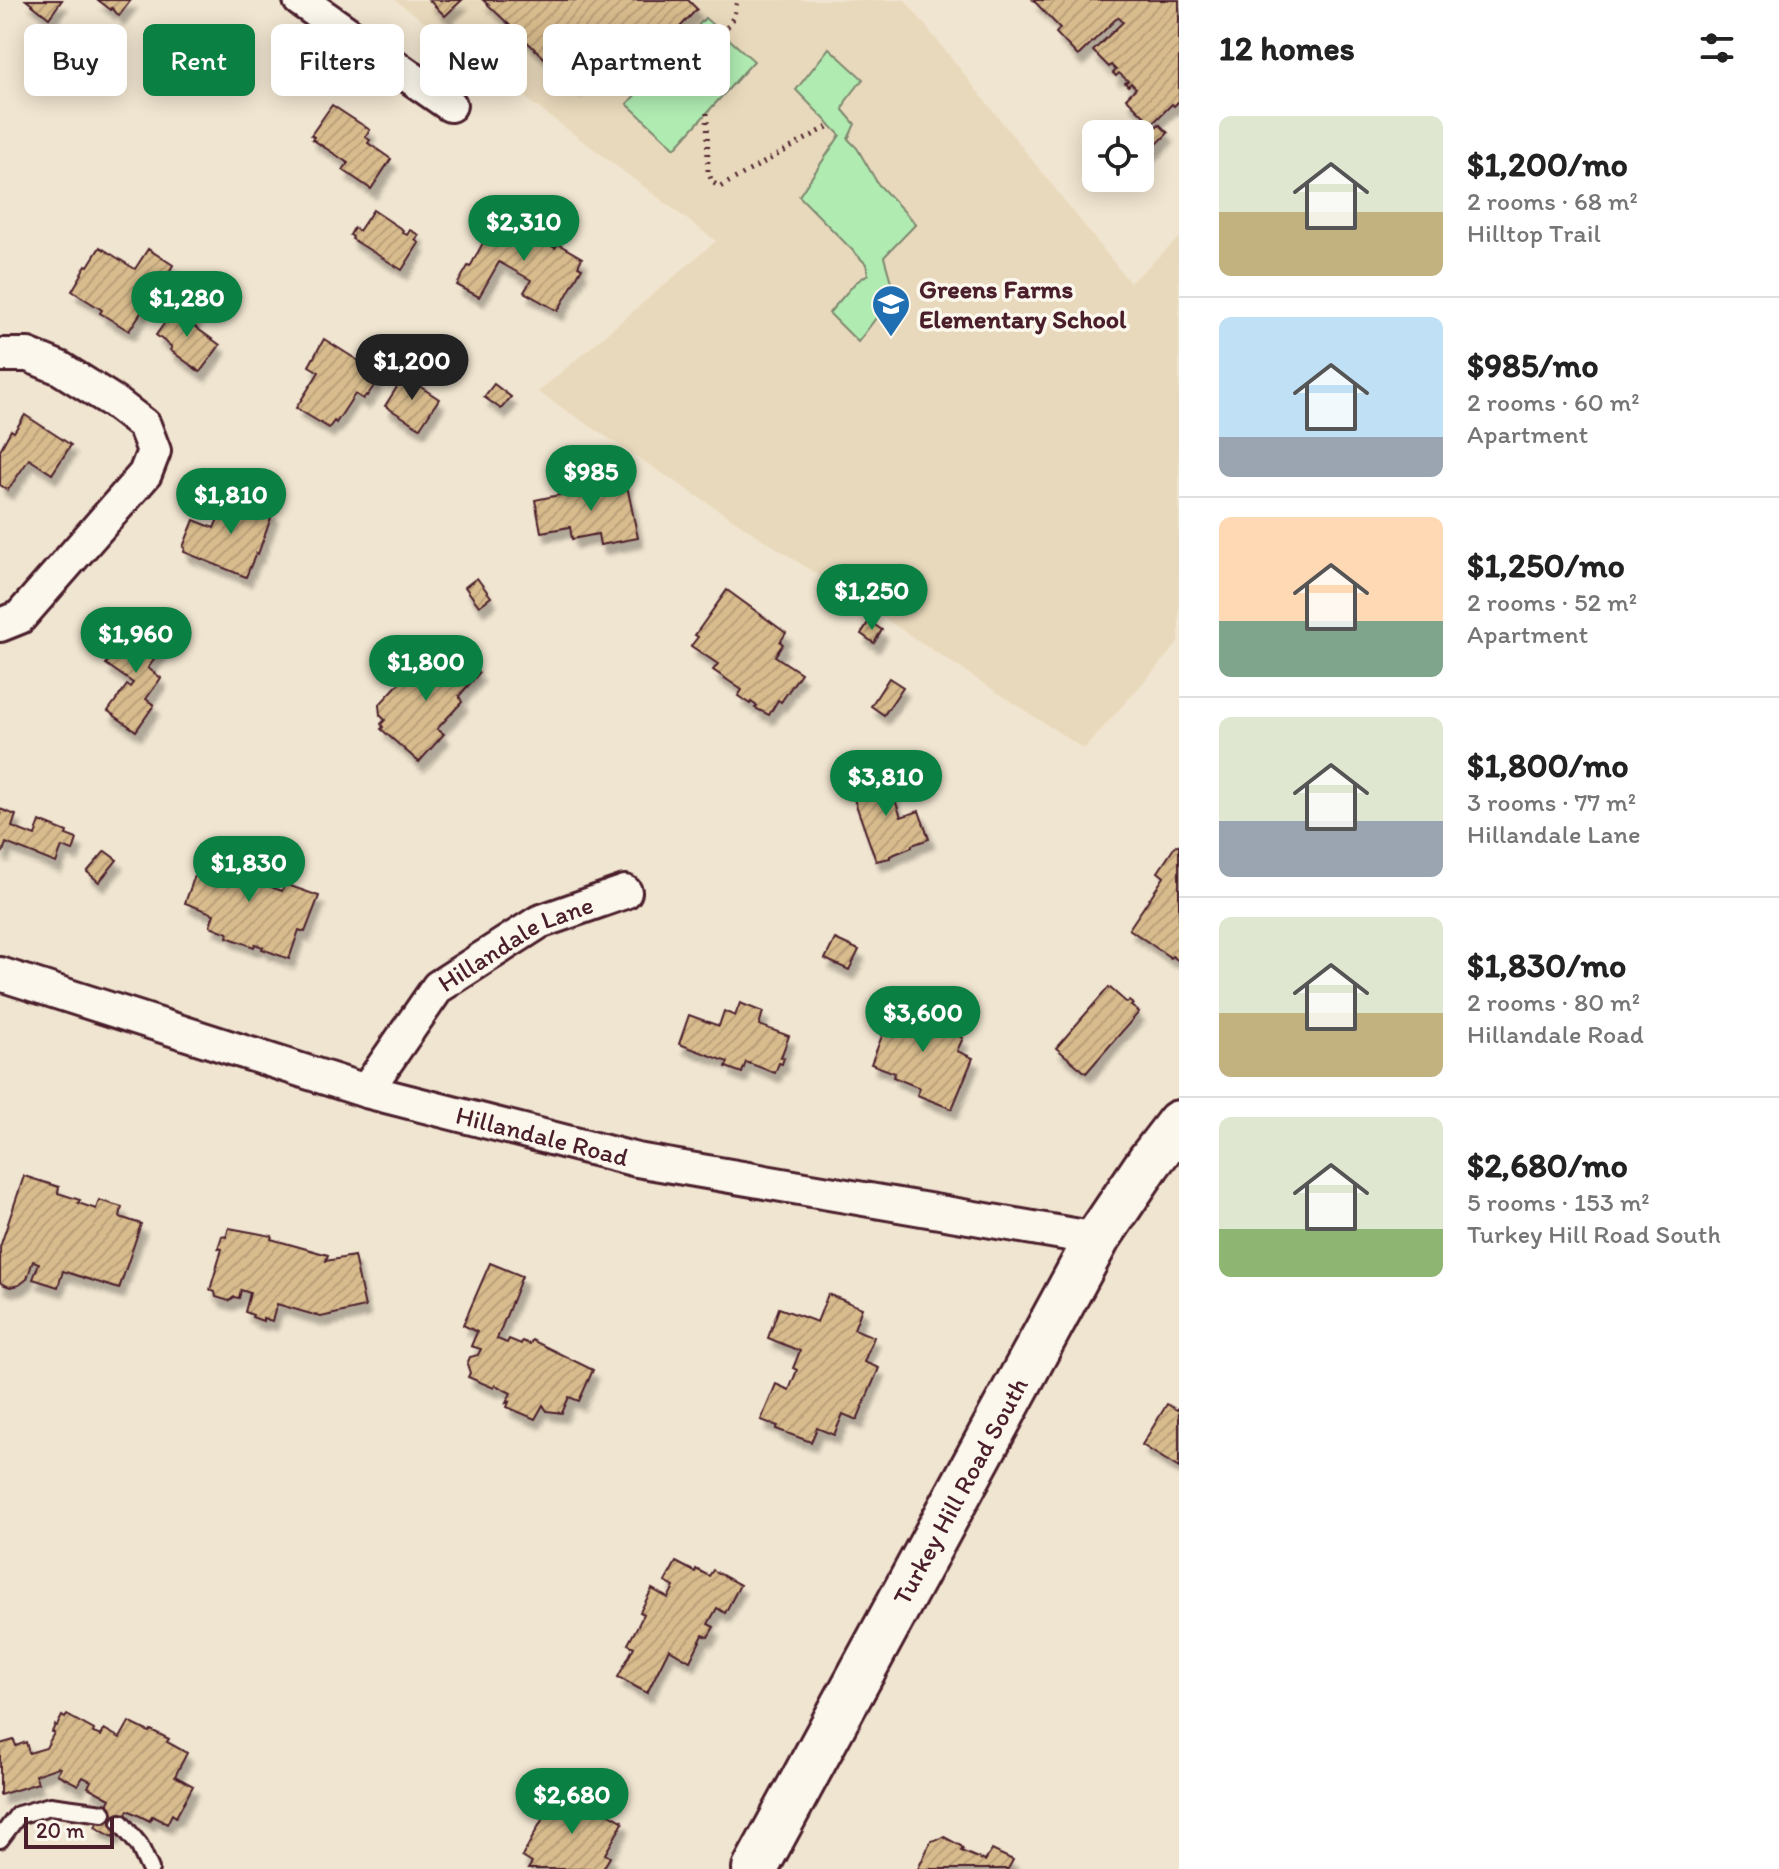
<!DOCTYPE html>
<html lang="en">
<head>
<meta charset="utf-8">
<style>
	:root { --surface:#fff; --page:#f2f2f2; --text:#222; --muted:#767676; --line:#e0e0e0; --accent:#0b8043 }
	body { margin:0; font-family:Itim,sans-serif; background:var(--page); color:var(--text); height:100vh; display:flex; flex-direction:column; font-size:30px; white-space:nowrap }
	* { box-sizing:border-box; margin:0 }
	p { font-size:26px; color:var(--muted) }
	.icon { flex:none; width:44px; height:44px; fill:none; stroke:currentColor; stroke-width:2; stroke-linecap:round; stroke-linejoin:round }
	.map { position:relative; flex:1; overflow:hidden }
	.details { display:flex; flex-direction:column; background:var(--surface); width:600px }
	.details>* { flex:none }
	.top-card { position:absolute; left:24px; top:24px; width:760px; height:72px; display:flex; gap:16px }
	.tools { position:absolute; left:1082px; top:120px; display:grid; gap:16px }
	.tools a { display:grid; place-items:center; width:72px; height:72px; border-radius:12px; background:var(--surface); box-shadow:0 4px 20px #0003; font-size:40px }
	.scale { position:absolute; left:24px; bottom:20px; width:90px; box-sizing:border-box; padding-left:8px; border:4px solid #4a1f2b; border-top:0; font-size:22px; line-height:28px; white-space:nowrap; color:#4a1f2b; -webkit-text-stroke:6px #fbf7ec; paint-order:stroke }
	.price { position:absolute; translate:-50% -68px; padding:0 18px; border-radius:28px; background:var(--accent); color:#fff; font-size:26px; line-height:52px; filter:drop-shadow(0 2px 4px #0008) }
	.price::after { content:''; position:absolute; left:50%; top:48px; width:24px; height:18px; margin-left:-12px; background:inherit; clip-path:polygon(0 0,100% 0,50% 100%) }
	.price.on { background:#222; color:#fff }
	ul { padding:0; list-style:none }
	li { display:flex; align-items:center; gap:24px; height:200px; padding:0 40px }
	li+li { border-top:2px solid var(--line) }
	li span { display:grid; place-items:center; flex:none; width:224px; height:160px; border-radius:12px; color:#555 }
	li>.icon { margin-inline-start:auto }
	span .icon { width:96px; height:96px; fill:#fffc; stroke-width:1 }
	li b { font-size:34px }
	h2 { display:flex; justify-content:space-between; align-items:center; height:96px; padding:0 40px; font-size:34px }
	.tag { padding:0 28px; border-radius:12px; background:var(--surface); box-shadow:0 4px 20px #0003; font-size:28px; line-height:72px }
	.tag.on { background:var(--accent); color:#fff }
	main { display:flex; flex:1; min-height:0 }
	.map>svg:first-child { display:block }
	.built { fill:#e9d9bc }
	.green { fill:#b0ecb2; stroke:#7d866e; stroke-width:2 }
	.building { fill:url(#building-hatch); stroke:#4a1f2b; stroke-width:2; filter:url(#shadow) }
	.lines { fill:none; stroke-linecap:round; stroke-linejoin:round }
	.lane-casing { stroke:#4a1f2b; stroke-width:22 }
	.street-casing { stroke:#4a1f2b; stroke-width:38 }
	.secondary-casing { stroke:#4a1f2b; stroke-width:50 }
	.path { stroke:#4a1f2b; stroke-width:5; stroke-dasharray:2 6; stroke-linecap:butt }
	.lane { stroke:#fbf7ec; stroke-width:16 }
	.street { stroke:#fbf7ec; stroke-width:32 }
	.secondary { stroke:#fbf7ec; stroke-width:44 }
	.labels { text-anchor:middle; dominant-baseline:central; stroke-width:7; stroke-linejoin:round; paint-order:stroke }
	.poi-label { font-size:26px; font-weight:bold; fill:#4a1f2b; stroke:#fbf7ec; text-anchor:start }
	.street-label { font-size:26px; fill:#4a1f2b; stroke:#fbf7ec }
</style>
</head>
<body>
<main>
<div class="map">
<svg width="1179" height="1869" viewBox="0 0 1179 1869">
	<defs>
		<pattern id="building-hatch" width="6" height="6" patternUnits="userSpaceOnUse" patternTransform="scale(2)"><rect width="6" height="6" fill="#d8bc8d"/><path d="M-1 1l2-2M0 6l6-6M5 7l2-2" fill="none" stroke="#bba17a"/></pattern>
		<filter id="shadow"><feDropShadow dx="5" dy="9" stdDeviation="2" flood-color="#0004"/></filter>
	</defs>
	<rect width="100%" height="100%" fill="#f0e5d0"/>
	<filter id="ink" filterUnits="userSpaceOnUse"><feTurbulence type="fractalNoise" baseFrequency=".0125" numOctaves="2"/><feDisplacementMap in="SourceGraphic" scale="16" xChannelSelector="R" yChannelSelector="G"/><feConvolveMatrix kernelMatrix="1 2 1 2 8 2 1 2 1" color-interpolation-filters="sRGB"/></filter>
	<g filter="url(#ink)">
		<polygon class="built" points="395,0 905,0 1130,283 1179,238 1179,642 1084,749 538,392 716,241"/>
		<g class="green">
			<polygon points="705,18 754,61 675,148 627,104"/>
			<polygon points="829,48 863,79 846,101 843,110 855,124 848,139 857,148 878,184 916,224 884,257 891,282 885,306 858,342 829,313 855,283 868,274 866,264 799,196 840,135 796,90"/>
		</g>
		<g class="building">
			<polygon points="26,0 62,0 49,18"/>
			<polygon points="98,0 131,0 119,16 112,8 111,10"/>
			<polygon points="429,0 462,0 445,16"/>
			<polygon points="483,0 688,0 697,9 632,78 606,53 575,87"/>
			<polygon points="1033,0 1179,0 1179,101 1174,106 1172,104 1152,124 1126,98 1136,88 1131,83 1128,86 1125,83 1128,81 1119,73 1116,76 1113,73 1116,70 1111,65 1109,67 1093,51 1123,22 1118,17 1078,56 1056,33 1060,28"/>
			<polygon points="332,105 370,130 365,137 370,140 368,143 391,159 371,189 343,170 348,163 312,139 314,137 311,135"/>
			<polygon points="1159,124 1168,133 1148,153 1140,145 1140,142"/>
			<polygon points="373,210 403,230 402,232 407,235 410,230 419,235 415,240 419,243 402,270 352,239 353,237 350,235 354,228 359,231"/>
			<polygon points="498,215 519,227 523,219 539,228 536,233 539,235 537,238 555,248 558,244 582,258 578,266 582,268 558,311 524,292 531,280 499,262 479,297 457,285 468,266 470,267"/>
			<polygon points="100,247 135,269 148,249 173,265 163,283 161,282 129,331 100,313 102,310 72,291 82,274 81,273 86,265 88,266"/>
			<polygon points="179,303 197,316 191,324 220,345 200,372 170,350 172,347 156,335"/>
			<polygon points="324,339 370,368 367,374 375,379 374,382 376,383 367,396 366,395 363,399 355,394 336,423 334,421 329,428 296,408 319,372 309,366"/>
			<polygon points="404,376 439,399 420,428 385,406"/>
			<polygon points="494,384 511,397 501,409 484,397"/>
			<polygon points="25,415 71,445 52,474 29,459 8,490 0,485 0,450 11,430 14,432"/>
			<polygon points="626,481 638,538 600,545 598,534 572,539 570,527 541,532 535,500"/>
			<polygon points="229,494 273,512 258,554 256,553 246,577 184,552 185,548 183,547 194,520 214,528"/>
			<polygon points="477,578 491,597 479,606 465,587"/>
			<polygon points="727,590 786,633 780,642 783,644 775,656 801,673 781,702 778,700 769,715 755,708 757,706 751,702 750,704 738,696 742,690 713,670 718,664 691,646 698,637 695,635"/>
			<polygon points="869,621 882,630 874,643 861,634"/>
			<polygon points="136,623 159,639 158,641 164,646 148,668 161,678 146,699 154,705 136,731 108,711 127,685 130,687 133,683 106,664"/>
			<polygon points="451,646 468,662 470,660 474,663 472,666 479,673 459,696 462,702 437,729 444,734 419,762 381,729 383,727 381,724 385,720 380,715 379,705 415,666 425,675"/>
			<polygon points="889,678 903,687 884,715 871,706"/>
			<polygon points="885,772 901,817 919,811 929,839 912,845 912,847 890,856 890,858 876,861 849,785"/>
			<polygon points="0,809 16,815 12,827 35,836 40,821 67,832 66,835 77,839 73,851 62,847 56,863 6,843 3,852 0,851"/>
			<polygon points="207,842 240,853 233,873 282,891 285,884 319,896 305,932 299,930 289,959 262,949 263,947 255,944 254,947 227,937 228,933 210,926 214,914 185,903"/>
			<polygon points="1179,844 1179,961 1172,956 1171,958 1129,929 1164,877 1158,872 1176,845 1178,846"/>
			<polygon points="105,851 117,860 99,882 87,872"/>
			<polygon points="835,939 859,950 849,970 825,959"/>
			<polygon points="1109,987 1127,1003 1129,1001 1133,1004 1131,1006 1139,1012 1086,1073 1056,1048"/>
			<polygon points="740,1003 763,1012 759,1025 789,1036 781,1057 784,1058 782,1064 779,1063 775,1073 746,1062 742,1073 726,1067 728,1062 679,1044 689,1015 719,1026 724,1011 735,1016"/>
			<polygon points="895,1003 913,1011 916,1006 947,1019 943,1030 963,1038 957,1051 973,1058 952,1109 917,1095 920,1088 893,1077 895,1073 871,1064"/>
			<polygon points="24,1176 59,1187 58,1193 80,1200 78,1203 96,1209 99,1200 122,1207 120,1217 141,1224 119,1289 63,1271 58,1287 33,1279 39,1263 33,1261 27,1279 19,1285 10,1287 2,1284 0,1282 0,1247"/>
			<polygon points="229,1228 272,1236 271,1239 328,1255 326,1261 354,1256 365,1307 321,1317 277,1304 272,1321 263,1318 263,1321 252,1317 253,1315 245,1312 250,1293 241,1290 239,1298 234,1297 229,1301 216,1297 215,1292 210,1290 222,1249 218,1248 222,1236 226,1237"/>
			<polygon points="490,1263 522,1276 497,1339 507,1343 509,1339 521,1344 522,1341 530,1344 532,1340 593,1370 579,1401 569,1397 562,1413 547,1411 543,1405 535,1419 507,1407 509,1402 506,1403 511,1393 495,1385 494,1388 468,1377 470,1373 467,1364 470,1357 478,1355 481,1349 471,1346 477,1332 463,1325"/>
			<polygon points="828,1294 862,1308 854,1329 874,1337 864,1362 879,1368 857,1420 843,1414 834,1435 817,1428 811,1442 776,1429 778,1426 761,1420 776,1384 789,1390 797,1370 793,1368 800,1351 768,1338 779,1308 817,1322"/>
			<polygon points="1167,1404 1177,1410 1179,1407 1179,1468 1142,1445"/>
			<polygon points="676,1562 695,1572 696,1569 709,1576 713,1570 740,1585 725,1613 717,1608 708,1624 714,1627 708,1637 703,1635 690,1661 669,1649 647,1693 618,1677 634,1647 628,1644 644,1614 640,1612 652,1589 668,1598 674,1587 665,1582"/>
			<polygon points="67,1715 94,1730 93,1733 101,1736 104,1729 120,1738 129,1722 149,1732 151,1730 169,1739 167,1742 187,1753 175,1776 193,1786 176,1817 172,1814 167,1824 152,1816 150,1821 128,1810 113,1837 95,1827 110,1799 88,1787 91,1781 83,1777 78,1785 57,1774 60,1768 58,1767 35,1775 38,1783 0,1795 0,1744 14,1740 16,1746 26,1742 29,1753 46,1748 54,1733 52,1732 55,1725 57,1726 62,1716 65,1718"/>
			<polygon points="558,1790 569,1796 571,1792 622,1821 623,1823 605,1854 610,1857 603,1869 528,1869 532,1863 522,1857"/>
			<polygon points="944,1837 961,1846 963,1849 961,1851 985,1861 992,1850 1013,1860 1008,1869 918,1869 931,1841"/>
		</g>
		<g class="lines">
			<defs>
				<g id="lane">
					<polyline points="121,1823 139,1845 150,1869"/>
					<polyline points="0,1839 18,1815 50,1806 103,1813"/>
				</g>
				<g id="street">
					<polyline points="300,0 450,105"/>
					<polyline points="0,355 28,355 60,368 114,402 144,425 154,451 145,474 20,617 0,625"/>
					<path id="s1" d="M 0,974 L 366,1091 L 637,1160 L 1097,1239"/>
					<path id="s2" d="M 366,1091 L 438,987 L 539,922 L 625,892"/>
				</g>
				<g id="secondary">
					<path id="s3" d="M 755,1869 L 1097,1239 L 1149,1162 L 1179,1123"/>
				</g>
			</defs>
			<use href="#lane" class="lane-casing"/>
			<use href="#street" class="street-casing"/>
			<use href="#secondary" class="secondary-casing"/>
			<g class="path">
				<polyline points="723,34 734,16 737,0"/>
				<polyline points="707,113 708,171 712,182 720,187 831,125"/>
			</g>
			<use href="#lane" class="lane"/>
			<use href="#street" class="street"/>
			<use href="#secondary" class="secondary"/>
		</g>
	</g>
	<defs>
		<symbol id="school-pin" viewBox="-11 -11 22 30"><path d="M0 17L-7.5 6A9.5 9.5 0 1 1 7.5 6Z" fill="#1f6fb2" stroke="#fbf7ec"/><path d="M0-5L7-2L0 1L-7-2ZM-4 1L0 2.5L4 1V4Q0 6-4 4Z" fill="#fff"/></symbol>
	</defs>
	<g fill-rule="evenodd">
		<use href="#school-pin" x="869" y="282" width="44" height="60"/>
	</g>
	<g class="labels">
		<g class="poi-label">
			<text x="919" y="289">Greens Farms<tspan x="919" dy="30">Elementary School</tspan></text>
		</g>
		<g class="street-label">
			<text stroke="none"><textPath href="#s2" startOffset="216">Hillandale Lane</textPath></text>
			<text stroke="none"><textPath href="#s1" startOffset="566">Hillandale Road</textPath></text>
			<text stroke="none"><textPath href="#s3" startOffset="430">Turkey Hill Road South</textPath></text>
		</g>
	</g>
</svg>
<div class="tools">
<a><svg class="icon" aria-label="locate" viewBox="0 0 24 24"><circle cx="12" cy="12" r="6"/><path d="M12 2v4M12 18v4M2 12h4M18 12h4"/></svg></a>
</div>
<div class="scale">20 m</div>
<b class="price" style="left:524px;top:263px">$2,310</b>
<b class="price" style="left:187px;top:339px">$1,280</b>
<b class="price on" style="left:412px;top:402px">$1,200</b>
<b class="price" style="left:591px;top:513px">$985</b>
<b class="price" style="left:231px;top:536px">$1,810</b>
<b class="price" style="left:872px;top:632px">$1,250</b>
<b class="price" style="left:136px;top:675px">$1,960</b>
<b class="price" style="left:426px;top:703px">$1,800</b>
<b class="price" style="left:886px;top:818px">$3,810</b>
<b class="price" style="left:249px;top:904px">$1,830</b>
<b class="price" style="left:923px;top:1054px">$3,600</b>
<b class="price" style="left:572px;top:1836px">$2,680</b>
<div class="top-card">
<a class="tag">Buy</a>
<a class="tag on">Rent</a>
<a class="tag">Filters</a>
<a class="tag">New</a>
<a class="tag">Apartment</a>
</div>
</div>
<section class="details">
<h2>12 homes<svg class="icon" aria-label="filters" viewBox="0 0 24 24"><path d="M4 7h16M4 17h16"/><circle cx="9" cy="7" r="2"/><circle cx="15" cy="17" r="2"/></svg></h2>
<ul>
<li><span style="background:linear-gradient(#dfe7d0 60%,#c2b280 0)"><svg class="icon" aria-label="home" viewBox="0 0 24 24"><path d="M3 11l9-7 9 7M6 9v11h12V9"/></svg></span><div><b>$1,200/mo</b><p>2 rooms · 68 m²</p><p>Hilltop Trail</p></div></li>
<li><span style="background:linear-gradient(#bfe0f5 75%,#9aa5b1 0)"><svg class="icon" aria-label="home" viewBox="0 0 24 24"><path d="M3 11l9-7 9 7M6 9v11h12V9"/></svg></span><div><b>$985/mo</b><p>2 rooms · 60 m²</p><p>Apartment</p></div></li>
<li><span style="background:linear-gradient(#ffd9b3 65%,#7fa58c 0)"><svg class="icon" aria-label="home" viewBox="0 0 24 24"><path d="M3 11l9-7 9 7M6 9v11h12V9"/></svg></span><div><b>$1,250/mo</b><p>2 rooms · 52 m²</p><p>Apartment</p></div></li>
<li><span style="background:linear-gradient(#dfe7d0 65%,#9aa5b1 0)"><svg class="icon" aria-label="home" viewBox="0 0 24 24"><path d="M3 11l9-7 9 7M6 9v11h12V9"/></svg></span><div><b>$1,800/mo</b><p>3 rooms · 77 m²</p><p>Hillandale Lane</p></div></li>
<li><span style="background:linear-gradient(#dfe7d0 60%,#c2b280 0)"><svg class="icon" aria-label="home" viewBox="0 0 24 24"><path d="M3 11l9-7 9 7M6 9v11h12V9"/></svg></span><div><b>$1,830/mo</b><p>2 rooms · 80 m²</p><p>Hillandale Road</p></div></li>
<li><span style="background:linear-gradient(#dfe7d0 70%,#8fb573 0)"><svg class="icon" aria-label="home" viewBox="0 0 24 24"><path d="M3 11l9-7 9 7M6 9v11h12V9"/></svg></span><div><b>$2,680/mo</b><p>5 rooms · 153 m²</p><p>Turkey Hill Road South</p></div></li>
</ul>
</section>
</main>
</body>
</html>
